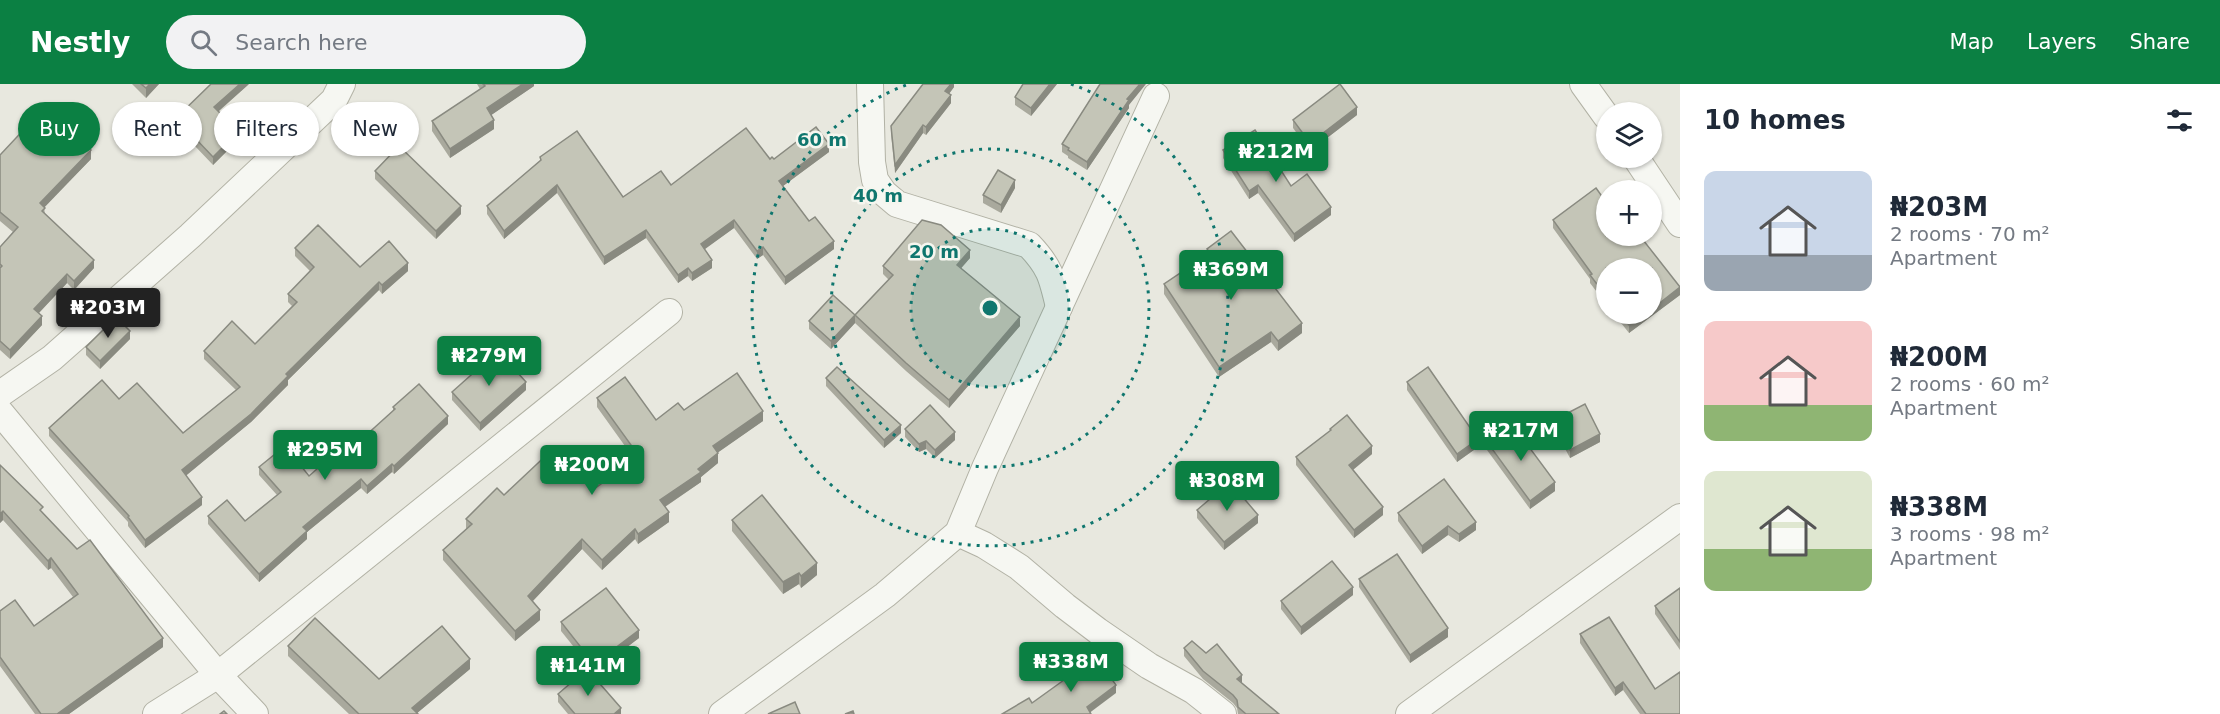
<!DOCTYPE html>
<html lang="en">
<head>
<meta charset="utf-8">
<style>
	:root { --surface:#fff; --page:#f2f2f3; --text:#1f2937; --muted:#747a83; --accent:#0b8043 }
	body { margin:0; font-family:"DejaVu Sans",sans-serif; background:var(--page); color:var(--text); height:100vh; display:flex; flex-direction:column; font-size:22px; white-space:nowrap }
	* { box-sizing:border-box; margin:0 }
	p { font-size:20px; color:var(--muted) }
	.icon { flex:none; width:33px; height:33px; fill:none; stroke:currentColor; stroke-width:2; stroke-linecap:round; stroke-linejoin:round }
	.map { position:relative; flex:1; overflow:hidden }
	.sheet { display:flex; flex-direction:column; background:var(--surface); width:540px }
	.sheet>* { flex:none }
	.top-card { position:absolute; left:18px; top:18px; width:570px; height:54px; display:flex; gap:12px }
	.tools { position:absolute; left:1596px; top:18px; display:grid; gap:12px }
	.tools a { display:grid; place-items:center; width:66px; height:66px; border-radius:50%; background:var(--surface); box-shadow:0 2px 4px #0004; font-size:30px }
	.price { position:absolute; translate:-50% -51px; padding:0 14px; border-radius:6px; background:var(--accent); color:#fff; font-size:20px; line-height:39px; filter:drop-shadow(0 2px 3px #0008) }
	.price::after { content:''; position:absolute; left:50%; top:36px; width:18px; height:14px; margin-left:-9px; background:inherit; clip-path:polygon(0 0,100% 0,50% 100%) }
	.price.on { background:#222; color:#fff }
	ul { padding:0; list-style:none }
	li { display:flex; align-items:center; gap:18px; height:150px; padding:0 24px }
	li span { display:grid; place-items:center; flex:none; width:168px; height:120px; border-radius:12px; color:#555 }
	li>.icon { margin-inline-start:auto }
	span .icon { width:72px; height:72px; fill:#fffc; stroke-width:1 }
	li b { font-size:26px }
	h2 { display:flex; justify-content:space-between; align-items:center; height:72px; padding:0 24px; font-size:26px }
	.pill { padding:0 21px; border-radius:27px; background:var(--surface); box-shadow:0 2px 4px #0004; font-size:21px; line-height:54px }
	.pill.on { background:var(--accent); color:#fff }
	header { display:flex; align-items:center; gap:36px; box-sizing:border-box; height:84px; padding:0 30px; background:var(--accent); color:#fff }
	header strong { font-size:28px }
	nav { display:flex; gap:33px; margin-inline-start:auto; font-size:21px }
	.search { width:420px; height:54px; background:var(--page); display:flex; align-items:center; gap:15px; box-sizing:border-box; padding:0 21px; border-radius:33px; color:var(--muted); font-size:22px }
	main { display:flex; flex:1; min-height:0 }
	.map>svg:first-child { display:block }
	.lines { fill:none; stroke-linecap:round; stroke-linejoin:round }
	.minor-casing { stroke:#b2b2a5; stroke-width:28 }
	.minor { stroke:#f6f7f2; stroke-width:26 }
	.wall { fill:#a9a99d }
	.shaded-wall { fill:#898a80 }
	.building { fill:#c4c5b7; stroke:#898a80; stroke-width:1.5 }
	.ring { fill:none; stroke:#0f766e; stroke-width:3; stroke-dasharray:3 6 }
	.centre { fill:#0f766e; stroke:#f6f6ef; stroke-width:3 }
	.ring-label { font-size:18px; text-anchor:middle; font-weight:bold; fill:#0f766e; stroke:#f6f6ef; stroke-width:5; stroke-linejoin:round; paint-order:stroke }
</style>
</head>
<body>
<header>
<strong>Nestly</strong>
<div class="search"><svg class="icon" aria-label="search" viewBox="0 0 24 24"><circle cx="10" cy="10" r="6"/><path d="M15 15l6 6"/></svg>Search here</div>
<nav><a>Map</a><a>Layers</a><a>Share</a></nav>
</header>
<main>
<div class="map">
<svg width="1680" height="630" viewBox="0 0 1680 630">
	<rect width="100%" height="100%" fill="#e8e8df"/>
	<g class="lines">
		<defs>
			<g id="minor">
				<path d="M 870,0 L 872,78 L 875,96 L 884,109 L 897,120 L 1029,161 C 1050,183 1052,193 1059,223"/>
				<polyline points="1583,0 1606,32"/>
				<polyline points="1636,74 1680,140"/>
				<polyline points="0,310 52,274 190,152 334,16 342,0"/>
				<polyline points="0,328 218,591 255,630"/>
				<polyline points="958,449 984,461 1019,483 1065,522 1098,547 1149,582 1194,607 1223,630"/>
				<polyline points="156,630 218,591 669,228"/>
				<polyline points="722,630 885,511 958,449 985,384 1156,12"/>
				<polyline points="1409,630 1680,433"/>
			</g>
		</defs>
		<use href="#minor" class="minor-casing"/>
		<use href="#minor" class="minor"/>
	</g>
	<g class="wall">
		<polygon points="132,0 159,0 146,14"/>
		<polygon points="249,0 218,28 224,41 220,46 230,64 213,81 176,42 176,34"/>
		<polygon points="477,0 534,0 534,2 491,31 494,45 450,74 432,47 432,37 480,5"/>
		<polygon points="954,0 954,3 949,10 951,19 926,51 923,49 895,89 891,50 891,42"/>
		<polygon points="1023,0 1057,0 1031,32 1015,21 1015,13"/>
		<polygon points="1129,21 1129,24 1087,86 1068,74 1068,72 1062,68 1062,60"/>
		<polygon points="1357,31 1310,67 1293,44 1293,36"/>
		<polygon points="1223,66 1291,102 1331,131 1294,158 1258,109 1249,115 1223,74"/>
		<polygon points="829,68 783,102 809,137 834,165 785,201 763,171 757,175 734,144 704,165 712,184 692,197 688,192 678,199 646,154 604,181 557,109 504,155 487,130 487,122 540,77 540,73 623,113 671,101 770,75"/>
		<polygon points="0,71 91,75 44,123 45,130 94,184 74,206 67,199 39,229 42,241 10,275 0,266 0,163 13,148 0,137"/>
		<polygon points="375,87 461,130 436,155 375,95"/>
		<polygon points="1015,104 1001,129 983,119 983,111"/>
		<polygon points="1553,136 1635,156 1680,203 1680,211 1629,249 1614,230 1652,230 1606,184 1606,220 1590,199 1590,195 1553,144"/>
		<polygon points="295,164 360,183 408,187 382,210 379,206 288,296 288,301 251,338 186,391 202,421 145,464 128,442 128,438 49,352 49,344 119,315 183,349 236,306 204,275 204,267 255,260 292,222 288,218 288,210 310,187 295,172"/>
		<polygon points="1207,165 1302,249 1278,267 1271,258 1219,293 1164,210 1164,200 1207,172"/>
		<polygon points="970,174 961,184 1020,242 949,324 906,287 855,239 831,265 809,245 809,237 855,231 889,196 883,190 883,182"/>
		<polygon points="130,255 100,285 86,271 86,263"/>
		<polygon points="826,294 901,349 884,364 826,302"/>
		<polygon points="1407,298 1478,363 1457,378 1407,306"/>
		<polygon points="526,306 480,347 452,316 452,308"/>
		<polygon points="597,314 656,336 684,326 763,337 718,368 718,379 701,393 701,398 665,423 669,438 638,460 635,455 602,486 582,465 532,518 540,536 515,557 443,476 443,466 466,445 466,435 504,411 594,405 635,376 597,323"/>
		<polygon points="393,323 448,340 394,390 392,388 367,410 361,404 307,448 307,455 259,498 208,440 208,432 245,437 277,411 259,391 259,383 309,392 364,353 393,327"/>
		<polygon points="1554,336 1600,358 1570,374 1554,344"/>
		<polygon points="905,345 955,356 935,374 926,365 919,368 905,353"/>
		<polygon points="1330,345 1372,370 1353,386 1383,431 1354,454 1296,381 1296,373 1330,347"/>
		<polygon points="1487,358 1555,407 1530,425 1487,366"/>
		<polygon points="0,381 163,563 69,630 35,630 0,582 0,527 34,542 73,513 51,484 48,486 3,436 0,439"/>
		<polygon points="1197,426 1258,439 1224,466 1197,434"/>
		<polygon points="1398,429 1476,446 1459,458 1448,451 1422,470 1398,437"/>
		<polygon points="732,436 817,491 801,504 799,500 783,510 732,447"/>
		<polygon points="1359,495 1448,553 1410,579 1359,503"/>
		<polygon points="1680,504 1680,566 1655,530 1655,522"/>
		<polygon points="1353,511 1301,551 1281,525 1281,517"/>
		<polygon points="561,538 639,554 594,588 561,547"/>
		<polygon points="1580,550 1655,605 1680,630 1640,630 1623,606 1615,612 1580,559"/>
		<polygon points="288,562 379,595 470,585 417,629 418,630 349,630 288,572"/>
		<polygon points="1184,564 1206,569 1279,630 1238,630 1237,624 1233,619 1203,595 1184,572"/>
		<polygon points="558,610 621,630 568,630 558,618"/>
	</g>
	<g class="shaded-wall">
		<polygon points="150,0 159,0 146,14 146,4"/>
		<polygon points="240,0 249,0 214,31 214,23"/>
		<polygon points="523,0 534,0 534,2 487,34 487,24"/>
		<polygon points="951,0 954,0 954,3 945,15 945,7"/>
		<polygon points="1050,0 1057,0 1031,32 1031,24"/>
		<polygon points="1140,0 1146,0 1129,21 1129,24 1087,86 1087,78 1127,15"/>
		<polygon points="951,11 951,19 926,51 926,43"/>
		<polygon points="1357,23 1357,31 1310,67 1310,59"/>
		<polygon points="224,33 224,41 216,50 216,42"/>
		<polygon points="494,36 494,45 450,74 450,65"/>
		<polygon points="923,41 923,49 895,89 895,81"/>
		<polygon points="230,56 230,64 213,81 213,73"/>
		<polygon points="829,60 829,68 779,105 779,97"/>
		<polygon points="91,66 91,75 40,128 40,119"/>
		<polygon points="1015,96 1015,104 1001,129 1001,121"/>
		<polygon points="557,101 557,109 504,155 504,147"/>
		<polygon points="1258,101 1258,109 1249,115 1249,107"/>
		<polygon points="461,122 461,130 436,155 436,147"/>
		<polygon points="1331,123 1331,131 1294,158 1294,150"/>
		<polygon points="734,136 734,144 701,168 701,160"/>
		<polygon points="646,146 646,154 604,181 604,173"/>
		<polygon points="834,157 834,165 785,201 785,193"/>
		<polygon points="763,163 763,171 757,175 757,167"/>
		<polygon points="970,166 970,174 957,189 957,181"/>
		<polygon points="94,176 94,184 74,206 74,197"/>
		<polygon points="712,176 712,184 692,197 692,189"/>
		<polygon points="408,179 408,187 382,210 382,201"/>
		<polygon points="688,184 688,192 678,199 678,191"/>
		<polygon points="67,190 67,199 34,234 34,225"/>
		<polygon points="379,198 379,206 288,296 288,301 251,338 182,395 182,386 286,290"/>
		<polygon points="1680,203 1680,211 1629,249 1629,241 1645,230 1652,230 1652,225"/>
		<polygon points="855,231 855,239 831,265 831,257"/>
		<polygon points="42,232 42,241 10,275 10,266"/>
		<polygon points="1020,233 1020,242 949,324 949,316"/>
		<polygon points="1302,239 1302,249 1278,267 1278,257"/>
		<polygon points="130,247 130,255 100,285 100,277"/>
		<polygon points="1271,248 1271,258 1219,293 1219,283"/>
		<polygon points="526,298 526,306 480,347 480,339"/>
		<polygon points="763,327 763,337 713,372 713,362"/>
		<polygon points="448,332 448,340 394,390 394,382"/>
		<polygon points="901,341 901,349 884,364 884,356"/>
		<polygon points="955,348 955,356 935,374 935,366"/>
		<polygon points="1600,350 1600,358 1570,374 1570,366"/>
		<polygon points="1478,355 1478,363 1457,378 1457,370"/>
		<polygon points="926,357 926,365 919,368 919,360"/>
		<polygon points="1372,362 1372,370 1349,389 1349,381"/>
		<polygon points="718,369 718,379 701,393 701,398 660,426 660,416"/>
		<polygon points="392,380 392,388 367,410 367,402"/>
		<polygon points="361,395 361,404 307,448 307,455 259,498 259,490 303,443"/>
		<polygon points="1555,398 1555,407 1530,425 1530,417"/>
		<polygon points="202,413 202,421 145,464 145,456"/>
		<polygon points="1383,423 1383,431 1354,454 1354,446"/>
		<polygon points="3,427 3,436 0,439 0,430"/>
		<polygon points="669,428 669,438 638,460 638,450"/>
		<polygon points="1258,431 1258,439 1224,466 1224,458"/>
		<polygon points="1476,438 1476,446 1459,458 1459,450"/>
		<polygon points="1448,442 1448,451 1422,470 1422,462"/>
		<polygon points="635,445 635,455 602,486 602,476"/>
		<polygon points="582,455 582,465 528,522 528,512"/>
		<polygon points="51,474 51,484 48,486 48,477"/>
		<polygon points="817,479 817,491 801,504 801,492"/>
		<polygon points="799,489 799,500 783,510 783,498"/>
		<polygon points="1353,503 1353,511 1301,551 1301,543"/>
		<polygon points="540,526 540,536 515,557 515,547"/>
		<polygon points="1448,544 1448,553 1410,579 1410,571"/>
		<polygon points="639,546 639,554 594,588 594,580"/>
		<polygon points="163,554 163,563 69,630 57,630"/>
		<polygon points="470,575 470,585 416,630 412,624"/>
		<polygon points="1242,591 1242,599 1237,595"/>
		<polygon points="1623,598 1623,606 1615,612 1615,604"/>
		<polygon points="1116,601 1116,609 1088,630 1087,623"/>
		<polygon points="621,624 621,630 614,630"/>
	</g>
	<g class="building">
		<polygon points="141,0 150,0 146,4"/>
		<polygon points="211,0 240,0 214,23 224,33 216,42 230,56 213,73 176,34"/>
		<polygon points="483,0 523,0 487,24 494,36 450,65 432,37 485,2"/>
		<polygon points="923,0 951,0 945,7 951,11 926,43 923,41 895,81 891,42"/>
		<polygon points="1023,0 1050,0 1031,24 1015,13"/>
		<polygon points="1100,0 1140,0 1127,15 1129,16 1087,78 1068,66 1069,64 1062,60"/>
		<polygon points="1340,0 1357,23 1310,59 1293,36"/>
		<polygon points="45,23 91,66 40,119 45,124 42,127 94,176 74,197 67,190 34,225 42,232 10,266 0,257 0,184 2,182 0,180 0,163 18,143 0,128 0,71"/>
		<polygon points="816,43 829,60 779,97 809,137 815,133 834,157 785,193 763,163 757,167 734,136 701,160 712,176 692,189 688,184 678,191 646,146 604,173 557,101 504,147 487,122 541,76 540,73 577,47 623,113 661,87 671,101 746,44 770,75 772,73 774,75"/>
		<polygon points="1255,46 1291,102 1307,90 1331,123 1294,150 1258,101 1249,107 1223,66"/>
		<polygon points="399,62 461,122 436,147 375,87"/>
		<polygon points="998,86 1015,96 1001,121 983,111"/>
		<polygon points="1596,104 1606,118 1606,152 1631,152 1635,156 1640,152 1680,203 1652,225 1652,184 1606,184 1606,212 1590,191 1592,190 1553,136"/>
		<polygon points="922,136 941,141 970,166 957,181 1020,233 949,316 906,279 855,231 893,191 883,182"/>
		<polygon points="318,141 360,183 389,157 408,179 382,201 379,198 286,290 288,292 251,330 182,386 202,413 145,456 128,433 129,432 49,344 102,296 119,315 137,299 183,349 240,303 204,267 232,237 255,260 297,218 288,210 314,183 295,164"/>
		<polygon points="1231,147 1302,239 1278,257 1271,248 1219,283 1164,200 1210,169 1207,165"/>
		<polygon points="833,211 855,231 831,257 809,237"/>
		<polygon points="1620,230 1645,230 1629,241"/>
		<polygon points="116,233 130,247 100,277 86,263"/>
		<polygon points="498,267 526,298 480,339 452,308"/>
		<polygon points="837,283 901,341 884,356 826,294"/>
		<polygon points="1428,283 1478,355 1457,370 1407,298"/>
		<polygon points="737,289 763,327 713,362 718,369 698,385 701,388 660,416 669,428 638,450 635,445 602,476 582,455 528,512 540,526 515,547 443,466 472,440 466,435 497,404 504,411 554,364 594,405 639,372 597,314 625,293 656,336 678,319 684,326"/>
		<polygon points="419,300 448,332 394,382 392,380 367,402 361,395 303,443 307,447 259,490 208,432 227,416 245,437 281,408 259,383 285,362 309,392 359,348 364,353 395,325 393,323"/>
		<polygon points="1585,320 1600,350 1570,366 1554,336"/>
		<polygon points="930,321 955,348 935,366 926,357 919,360 905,345"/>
		<polygon points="1347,331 1372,362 1349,381 1383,423 1354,446 1296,373 1331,346 1330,345"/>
		<polygon points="1512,340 1555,398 1530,417 1487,358"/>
		<polygon points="0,381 43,423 40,426 77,465 90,456 163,554 57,630 41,630 0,573 0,527 15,516 34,542 78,510 51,474 48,477 3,427 0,430"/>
		<polygon points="1444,395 1476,438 1459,450 1448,442 1422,462 1398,429"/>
		<polygon points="1230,398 1258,431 1224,458 1197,426"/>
		<polygon points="762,411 817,479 801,492 799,489 783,498 732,436"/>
		<polygon points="1397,470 1448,544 1410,571 1359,495"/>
		<polygon points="1332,477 1353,503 1301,543 1281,517"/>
		<polygon points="606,504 639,546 594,580 561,538"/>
		<polygon points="1680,504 1680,558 1655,522"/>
		<polygon points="1609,533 1655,605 1680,588 1680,630 1646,630 1623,598 1615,604 1580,550"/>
		<polygon points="315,534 379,595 442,542 470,575 412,624 418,630 359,630 288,562"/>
		<polygon points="1192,557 1206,569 1217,560 1242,591 1237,595 1279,630 1246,630 1238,623 1237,616 1233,611 1203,587 1184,564"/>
		<polygon points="1096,573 1116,601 1087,623 1091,630 1002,630 1029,614 1032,619"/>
		<polygon points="587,585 621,624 614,630 575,630 558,610"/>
		<polygon points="795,618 800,630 768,630"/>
		<polygon points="224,627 227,630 220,630"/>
		<polygon points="853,627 854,630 845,630"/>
	</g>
	<circle cx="990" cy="224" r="79" fill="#0f766e" fill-opacity=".12"/>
	<g class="ring">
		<circle cx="990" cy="224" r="79"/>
		<circle cx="990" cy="224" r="159"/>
		<path d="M1071 0A238 238 0 1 1 909 0"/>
	</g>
	<circle cx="990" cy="224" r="9" class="centre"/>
	<g class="ring-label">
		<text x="822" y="62">60 m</text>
		<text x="878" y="118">40 m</text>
		<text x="934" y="174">20 m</text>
	</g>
</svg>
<div class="tools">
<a><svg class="icon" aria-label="layers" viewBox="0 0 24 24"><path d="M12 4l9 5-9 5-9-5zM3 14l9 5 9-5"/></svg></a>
<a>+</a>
<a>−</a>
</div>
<b class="price" style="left:1276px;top:99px">₦212M</b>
<b class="price" style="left:1231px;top:217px">₦369M</b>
<b class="price on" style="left:108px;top:255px">₦203M</b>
<b class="price" style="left:489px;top:303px">₦279M</b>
<b class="price" style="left:1521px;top:378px">₦217M</b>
<b class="price" style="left:325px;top:397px">₦295M</b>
<b class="price" style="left:592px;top:412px">₦200M</b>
<b class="price" style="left:1227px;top:428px">₦308M</b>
<b class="price" style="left:1071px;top:609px">₦338M</b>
<b class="price" style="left:588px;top:613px">₦141M</b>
<div class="top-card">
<a class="pill on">Buy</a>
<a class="pill">Rent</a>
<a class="pill">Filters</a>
<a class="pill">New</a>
</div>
</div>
<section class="sheet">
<h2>10 homes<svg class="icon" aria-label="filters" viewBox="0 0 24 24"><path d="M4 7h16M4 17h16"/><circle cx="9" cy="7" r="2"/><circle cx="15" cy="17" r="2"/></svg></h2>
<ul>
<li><span style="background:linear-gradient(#c9d6e8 70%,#9aa5b1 0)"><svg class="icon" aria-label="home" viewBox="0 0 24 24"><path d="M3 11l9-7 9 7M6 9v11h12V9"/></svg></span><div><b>₦203M</b><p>2 rooms · 70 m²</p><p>Apartment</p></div></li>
<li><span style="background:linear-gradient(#f6c9c9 70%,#8fb573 0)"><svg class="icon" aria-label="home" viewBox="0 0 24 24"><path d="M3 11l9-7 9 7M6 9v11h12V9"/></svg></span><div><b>₦200M</b><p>2 rooms · 60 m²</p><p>Apartment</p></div></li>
<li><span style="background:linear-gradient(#dfe7d0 65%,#8fb573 0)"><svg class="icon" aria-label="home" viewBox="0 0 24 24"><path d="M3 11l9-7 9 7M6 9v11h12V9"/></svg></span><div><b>₦338M</b><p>3 rooms · 98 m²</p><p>Apartment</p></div></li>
</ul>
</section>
</main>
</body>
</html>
